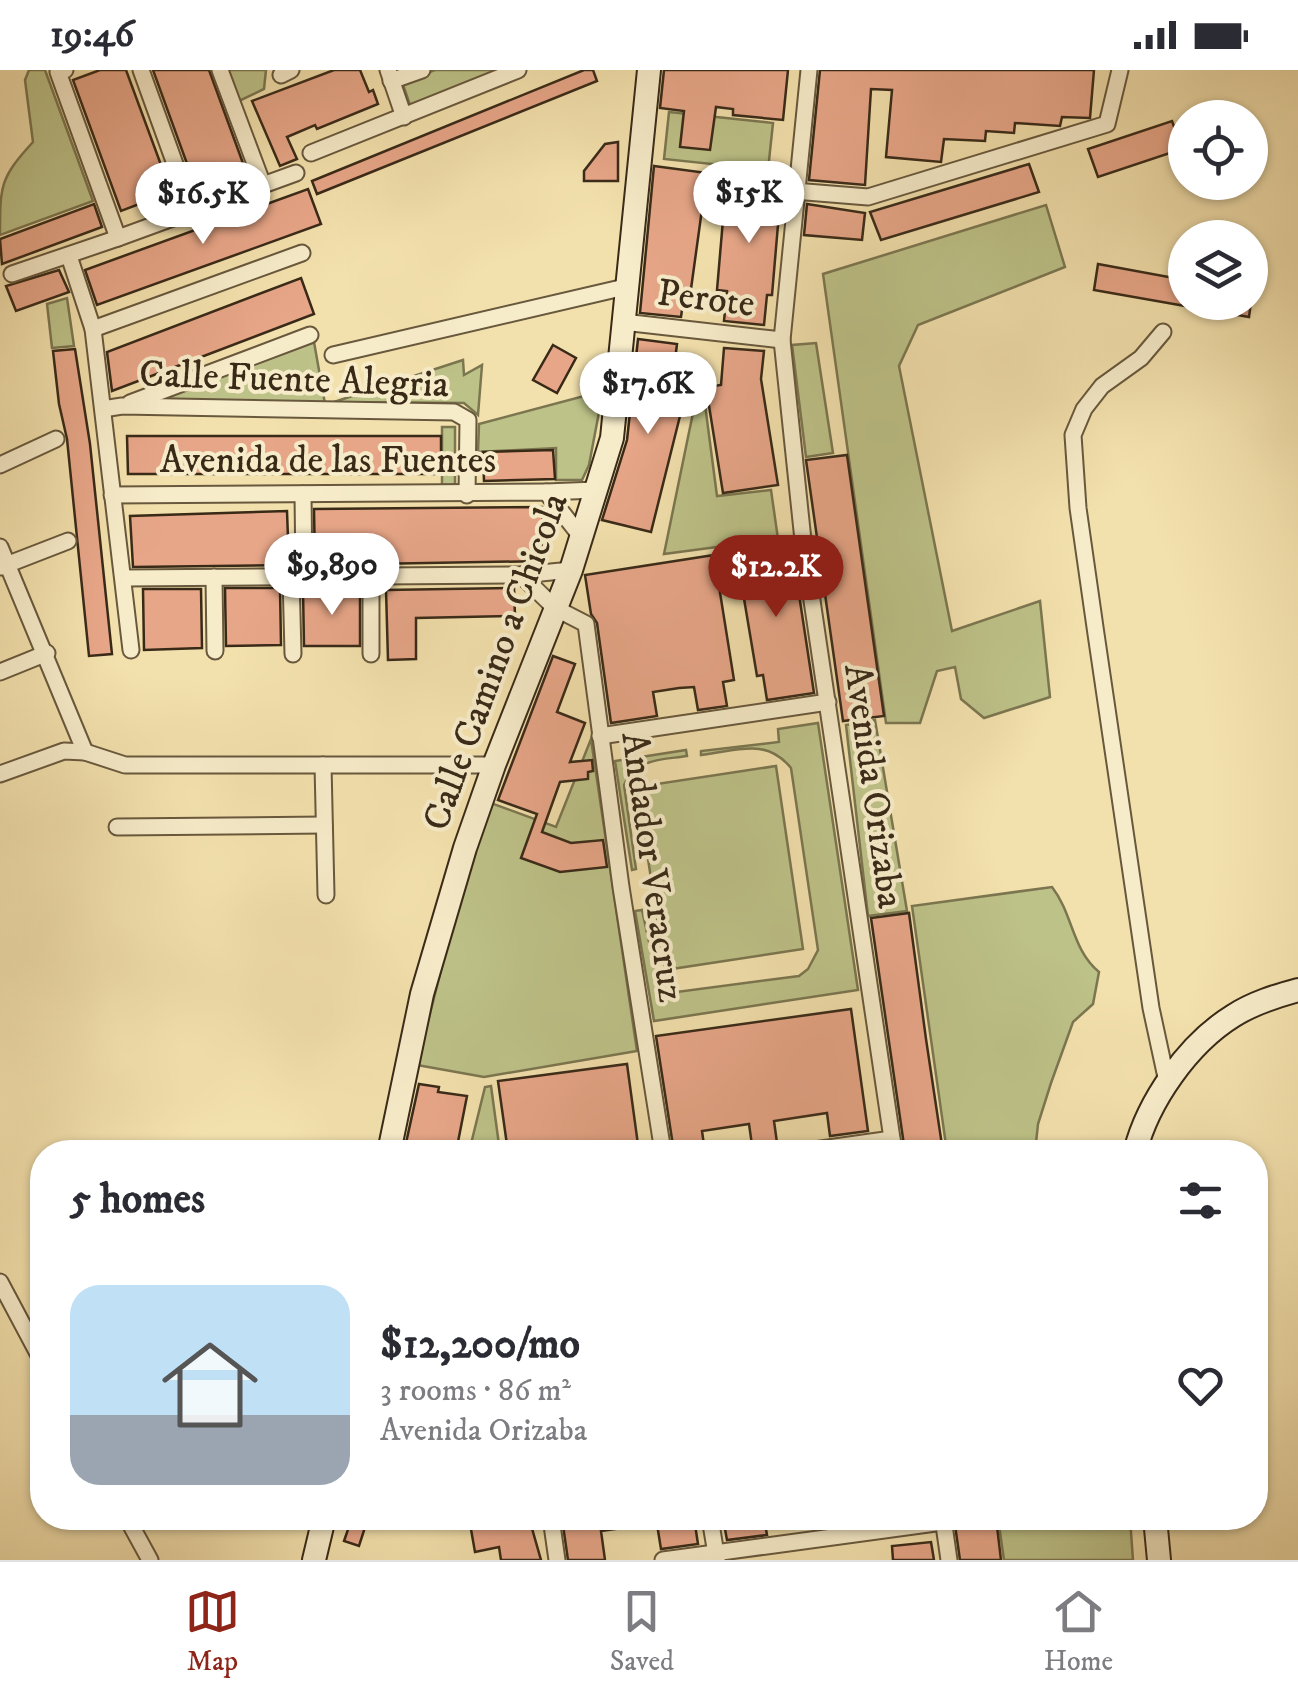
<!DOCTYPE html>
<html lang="en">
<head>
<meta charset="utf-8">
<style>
	:root { --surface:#fff; --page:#f2f2f3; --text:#2b2b33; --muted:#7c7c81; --line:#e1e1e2; --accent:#8f2418 }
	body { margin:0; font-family:"IM FELL DW Pica",serif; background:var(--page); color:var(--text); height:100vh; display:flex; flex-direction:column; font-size:38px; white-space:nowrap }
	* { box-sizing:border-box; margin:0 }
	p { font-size:32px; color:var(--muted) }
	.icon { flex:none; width:55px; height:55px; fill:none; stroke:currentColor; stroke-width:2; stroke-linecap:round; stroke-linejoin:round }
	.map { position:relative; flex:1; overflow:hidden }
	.details { position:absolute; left:30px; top:1070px; width:1238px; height:390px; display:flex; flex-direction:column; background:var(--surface); border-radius:40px; box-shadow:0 2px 8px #0004 }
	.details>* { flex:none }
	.buttons { position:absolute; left:1168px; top:30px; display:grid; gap:20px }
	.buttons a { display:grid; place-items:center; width:100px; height:100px; border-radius:50%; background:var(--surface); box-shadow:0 2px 8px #0004; font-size:50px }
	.price { position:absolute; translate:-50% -85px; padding:0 22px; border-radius:35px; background:#fff; color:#222; font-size:32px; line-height:65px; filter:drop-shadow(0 2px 5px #0008) }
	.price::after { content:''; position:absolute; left:50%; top:60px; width:30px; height:22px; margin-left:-15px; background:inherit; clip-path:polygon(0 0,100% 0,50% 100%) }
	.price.selected { background:var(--accent); color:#fff }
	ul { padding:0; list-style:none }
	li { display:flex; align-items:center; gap:30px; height:250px; padding:0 40px }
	li span { display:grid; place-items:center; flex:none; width:280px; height:200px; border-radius:30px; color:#555 }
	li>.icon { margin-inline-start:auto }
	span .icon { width:120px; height:120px; fill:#fffc; stroke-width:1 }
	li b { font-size:42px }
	h2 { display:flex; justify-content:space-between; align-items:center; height:120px; padding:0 40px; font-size:42px }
	.status { display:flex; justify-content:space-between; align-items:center; height:70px; padding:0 50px; background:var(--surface); direction:ltr }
	.status svg { height:28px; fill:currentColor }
	.dock { display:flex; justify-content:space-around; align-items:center; height:140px; border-top:2px solid var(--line); background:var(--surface); font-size:28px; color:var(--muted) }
	.dock a { display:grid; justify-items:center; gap:5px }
	.dock .selected { color:var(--accent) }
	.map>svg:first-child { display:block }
	.green { fill:#bdc288; stroke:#7b7650; stroke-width:2.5 }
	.building { fill:#e7a688; stroke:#392a18; stroke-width:2.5 }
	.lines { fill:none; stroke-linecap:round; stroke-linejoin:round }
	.street-casing { stroke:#68583d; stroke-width:19 }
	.secondary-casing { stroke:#392a18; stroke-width:26 }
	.street { stroke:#f7ecca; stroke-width:15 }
	.secondary { stroke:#f7ecca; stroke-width:22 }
	.labels { text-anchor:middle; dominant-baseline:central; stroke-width:8; stroke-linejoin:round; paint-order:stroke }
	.street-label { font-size:38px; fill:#392a18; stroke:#f7ecca }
</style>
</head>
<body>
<div class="status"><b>19:46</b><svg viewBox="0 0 49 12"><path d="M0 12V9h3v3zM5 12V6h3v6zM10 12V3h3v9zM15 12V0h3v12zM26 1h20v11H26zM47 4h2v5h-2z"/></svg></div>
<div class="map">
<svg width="1298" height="1490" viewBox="0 0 1298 1490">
	<rect width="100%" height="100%" fill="#f3e1ad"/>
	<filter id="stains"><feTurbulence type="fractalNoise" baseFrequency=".002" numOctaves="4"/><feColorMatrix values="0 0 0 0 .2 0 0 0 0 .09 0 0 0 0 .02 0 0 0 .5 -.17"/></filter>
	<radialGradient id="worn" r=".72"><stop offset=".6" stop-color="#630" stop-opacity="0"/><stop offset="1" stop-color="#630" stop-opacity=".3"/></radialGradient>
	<g class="green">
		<path d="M 29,0 L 45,0 L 93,131 L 0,165 C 0,115 0,108 33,72 L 25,10 Z"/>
		<polygon points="228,0 266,0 264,19 239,31"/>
		<polygon points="435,0 500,0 410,35 402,12"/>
		<polygon points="669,42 773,53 768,100 664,89"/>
		<polygon points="1046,135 1065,197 918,255 899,296 952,561 1040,531 1050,627 984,648 961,629 955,597 937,601 920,653 886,653 823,204"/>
		<polygon points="67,228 74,276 52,278 47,234"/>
		<polygon points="314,272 325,334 159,330"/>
		<polygon points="816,273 833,383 806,387 792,275"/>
		<polygon points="463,290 464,305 482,295 478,345 464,333 334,332"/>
		<polygon points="701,304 717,426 771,420 778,469 664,484"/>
		<polygon points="603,321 589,395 582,410 556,410 556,378 478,382 479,354"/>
		<rect x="442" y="357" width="13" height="58"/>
		<polygon points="875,650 907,841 868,846 846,655"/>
		<path d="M 818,653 L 858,920 L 654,951 L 635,841 L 642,840 L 656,903 L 677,922 L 799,906 L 808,899 L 818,880 L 791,698 C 766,667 737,681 701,685 L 701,681 L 779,672 L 778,659 Z"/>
		<polygon points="591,669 637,981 484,1007 417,995 457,837 491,733 556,757"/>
		<path d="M 686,680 L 687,686 C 661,690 636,688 624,715 L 636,799 L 632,800 L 615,691 Z"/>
		<polygon points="776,696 803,879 665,900 637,717"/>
		<path d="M 1052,817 C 1073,844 1072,880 1099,902 L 1093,934 L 1073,952 L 1051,1013 L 1038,1054 L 1035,1082 L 947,1082 L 912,836 Z"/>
		<polygon points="491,1016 500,1082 469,1082 485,1017"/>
		<polygon points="998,1448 1130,1448 1133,1490 1004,1490"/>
	</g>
	<g class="building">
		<polygon points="100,0 126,0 171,122 121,141 73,10"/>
		<polygon points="153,0 209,0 244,96 194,113"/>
		<polygon points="334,0 360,0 369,22 373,20 378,34 317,59 315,55 287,67 297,89 280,96 252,31"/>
		<polygon points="584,0 593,0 597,11 317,124 312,111"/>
		<polygon points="664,0 788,0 783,50 733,45 733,39 716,37 710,80 680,77 684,41 660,38"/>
		<polygon points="820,0 1094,0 1090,48 1062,47 1060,56 1015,53 1014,63 986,61 985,71 944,69 941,92 886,87 892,20 871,19 865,115 809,110"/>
		<polygon points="1172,51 1182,79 1098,107 1088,79"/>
		<polygon points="618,72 618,111 584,111 584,101 605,74"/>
		<polygon points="1029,94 1039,122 881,170 870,142"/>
		<polygon points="654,96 707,103 691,219 685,219 681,247 640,243"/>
		<polygon points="727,103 782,108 772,225 767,225 764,255 724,251 727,221 717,220"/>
		<polygon points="308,119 321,154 97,235 85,200"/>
		<polygon points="94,134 102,157 2,194 0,169"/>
		<polygon points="807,134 865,143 862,170 804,165"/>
		<polygon points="1098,194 1185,210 1185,236 1094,220"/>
		<polygon points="59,200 69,222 16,241 6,216"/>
		<polygon points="301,208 314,244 112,321 107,282"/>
		<polygon points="1198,232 1251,232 1249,247 1198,238"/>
		<polygon points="638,269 677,274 673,306 689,310 651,462 602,450 627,370"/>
		<polygon points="553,275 576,288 557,323 533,310"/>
		<polygon points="724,278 764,281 761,309 778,415 723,423 706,317 721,315"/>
		<polygon points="75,279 90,374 112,584 89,586 67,369 59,334 53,281"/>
		<polygon points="127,366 441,366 441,404 128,404"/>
		<polygon points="553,380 555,409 484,411 483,382"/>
		<polygon points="847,385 884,646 843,651 806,390"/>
		<polygon points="542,437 544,491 315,495 314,439"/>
		<polygon points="287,441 289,495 133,497 130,446"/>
		<polygon points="791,472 814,623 767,630 763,605 757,606 736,481"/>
		<polygon points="714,485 734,610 723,612 727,636 698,640 694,617 679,618 653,622 657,646 611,653 597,553 591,544 585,505"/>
		<polygon points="225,518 280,518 281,575 226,576"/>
		<polygon points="514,518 515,546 416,548 416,589 388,590 386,520"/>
		<polygon points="143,519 201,519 202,578 144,580"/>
		<polygon points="360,519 360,576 304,576 303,520"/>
		<polygon points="553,586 575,594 557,642 585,653 570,692 592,690 593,701 588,702 588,709 560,712 542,762 571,773 603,770 607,797 560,802 521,788 537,744 498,730"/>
		<polygon points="909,843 926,969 943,1082 905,1082 871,848"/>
		<polygon points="851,939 868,1061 830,1066 827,1043 774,1051 778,1080 753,1082 749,1054 702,1061 705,1082 674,1082 656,966"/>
		<polygon points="627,994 639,1082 600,1082 599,1074 559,1080 559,1082 508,1082 498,1011"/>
		<polygon points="419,1014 439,1017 438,1022 467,1026 456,1082 404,1082"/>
		<polygon points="352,1448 368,1448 359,1476 344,1471"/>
		<polygon points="469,1448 529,1448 541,1490 501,1490 499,1477 475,1482"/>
		<polygon points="562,1448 650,1448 651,1454 601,1461 605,1490 568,1490"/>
		<polygon points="656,1448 694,1448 698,1474 661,1479"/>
		<polygon points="723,1448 764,1448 767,1465 727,1470"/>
		<polygon points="954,1448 996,1448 1001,1490 960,1490"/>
		<polygon points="931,1472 934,1490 893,1490 892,1476"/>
	</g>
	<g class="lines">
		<defs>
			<g id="street">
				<polyline points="65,0 58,2 118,168"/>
				<polyline points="141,0 192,141"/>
				<polyline points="220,0 263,115"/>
				<polyline points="388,0 404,47"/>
				<polyline points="809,0 782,270 803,470 894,1082"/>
				<polyline points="281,5 291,0"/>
				<polyline points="391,11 422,0"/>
				<polyline points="311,83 518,0"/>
				<polyline points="794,121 868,127 1107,54 1120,0"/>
				<polyline points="69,186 93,259 131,580"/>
				<polyline points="12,204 118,168 296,103"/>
				<polyline points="623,252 782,270"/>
				<polyline points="93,259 302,183"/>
				<polyline points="1163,262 1141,288 1102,316 1084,339 1073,365 1078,438 1096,564 1151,938 1167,1012"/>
				<polyline points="333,285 625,217"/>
				<polyline points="130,333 310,265"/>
				<polyline points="103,339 122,336 454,342 468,350 467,425"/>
				<polyline points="0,395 56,369"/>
				<polyline points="546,422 596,420"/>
				<polyline points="303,424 304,506"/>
				<polyline points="112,425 546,422 582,468"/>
				<polyline points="0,477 85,682"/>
				<polyline points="1,497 68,471"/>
				<polyline points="371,505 371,584"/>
				<polyline points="521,505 571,500"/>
				<polyline points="291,506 293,584"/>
				<polyline points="214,507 215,581"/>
				<polyline points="124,508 521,505 555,538 586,554 621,817 663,1082"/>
				<polyline points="0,602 47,583"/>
				<polyline points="600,666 828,632"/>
				<polyline points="323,695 326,825"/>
				<polyline points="0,704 64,681 85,682 125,695 494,695"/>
				<polyline points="117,757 324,755"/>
				<polyline points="800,1082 892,1069"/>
				<polyline points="0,1212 42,1291"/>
				<polyline points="127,1448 150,1490"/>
				<polyline points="551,1448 557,1490"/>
				<polyline points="710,1448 717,1490"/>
				<polyline points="943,1448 949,1490"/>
				<polyline points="663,1490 943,1452"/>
			</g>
			<g id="secondary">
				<polyline points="389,1082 422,924 465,778 494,695 571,500 612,368 649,0"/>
				<path d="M 1135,1082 C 1148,1031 1188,974 1233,946 C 1253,933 1276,926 1298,920"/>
				<polyline points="1155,1448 1159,1490"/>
				<polyline points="314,1490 324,1448"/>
			</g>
		</defs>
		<use href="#street" class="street-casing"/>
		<use href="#secondary" class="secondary-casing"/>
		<use href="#street" class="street"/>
		<use href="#secondary" class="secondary"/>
	</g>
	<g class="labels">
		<g class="street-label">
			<text transform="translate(706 229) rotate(7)">Perote</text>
			<text transform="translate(294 310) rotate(2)">Calle Fuente Alegria</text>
			<text x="328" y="391">Avenida de las Fuentes</text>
			<text transform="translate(496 592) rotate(-70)">Calle Camino a Chicola</text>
			<text transform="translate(873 716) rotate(82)">Avenida Orizaba</text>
			<text transform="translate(652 797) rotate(82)">Andador Veracruz</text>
		</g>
	</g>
	<rect width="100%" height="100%" filter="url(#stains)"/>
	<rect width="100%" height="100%" fill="url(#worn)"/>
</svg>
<div class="buttons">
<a><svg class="icon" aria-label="locate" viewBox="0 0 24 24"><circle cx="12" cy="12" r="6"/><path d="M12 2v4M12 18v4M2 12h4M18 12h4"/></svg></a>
<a><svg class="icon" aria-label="layers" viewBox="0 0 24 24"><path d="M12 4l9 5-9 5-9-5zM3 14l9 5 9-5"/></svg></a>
</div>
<b class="price" style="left:749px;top:176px">$15K</b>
<b class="price" style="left:203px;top:177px">$16.5K</b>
<b class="price" style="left:648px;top:367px">$17.6K</b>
<b class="price" style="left:332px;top:548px">$9,890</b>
<b class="price selected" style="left:776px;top:550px">$12.2K</b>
<section class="details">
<h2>5 homes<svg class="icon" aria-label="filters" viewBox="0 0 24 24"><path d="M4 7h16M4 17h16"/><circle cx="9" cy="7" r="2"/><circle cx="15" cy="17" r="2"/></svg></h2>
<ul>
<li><span style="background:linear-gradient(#bfe0f5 65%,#9aa5b1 0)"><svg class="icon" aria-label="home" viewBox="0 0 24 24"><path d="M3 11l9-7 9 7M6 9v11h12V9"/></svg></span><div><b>$12,200/mo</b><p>3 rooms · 86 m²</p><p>Avenida Orizaba</p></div><svg class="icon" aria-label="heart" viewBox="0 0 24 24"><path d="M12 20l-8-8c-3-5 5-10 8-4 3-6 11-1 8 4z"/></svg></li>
</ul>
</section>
</div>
<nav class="dock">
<a class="selected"><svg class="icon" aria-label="map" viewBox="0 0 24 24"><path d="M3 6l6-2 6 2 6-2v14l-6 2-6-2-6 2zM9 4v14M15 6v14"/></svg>Map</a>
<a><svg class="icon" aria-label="saved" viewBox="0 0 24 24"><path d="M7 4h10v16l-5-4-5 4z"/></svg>Saved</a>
<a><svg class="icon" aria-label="home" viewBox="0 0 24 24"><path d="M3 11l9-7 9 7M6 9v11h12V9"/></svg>Home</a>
</nav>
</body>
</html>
